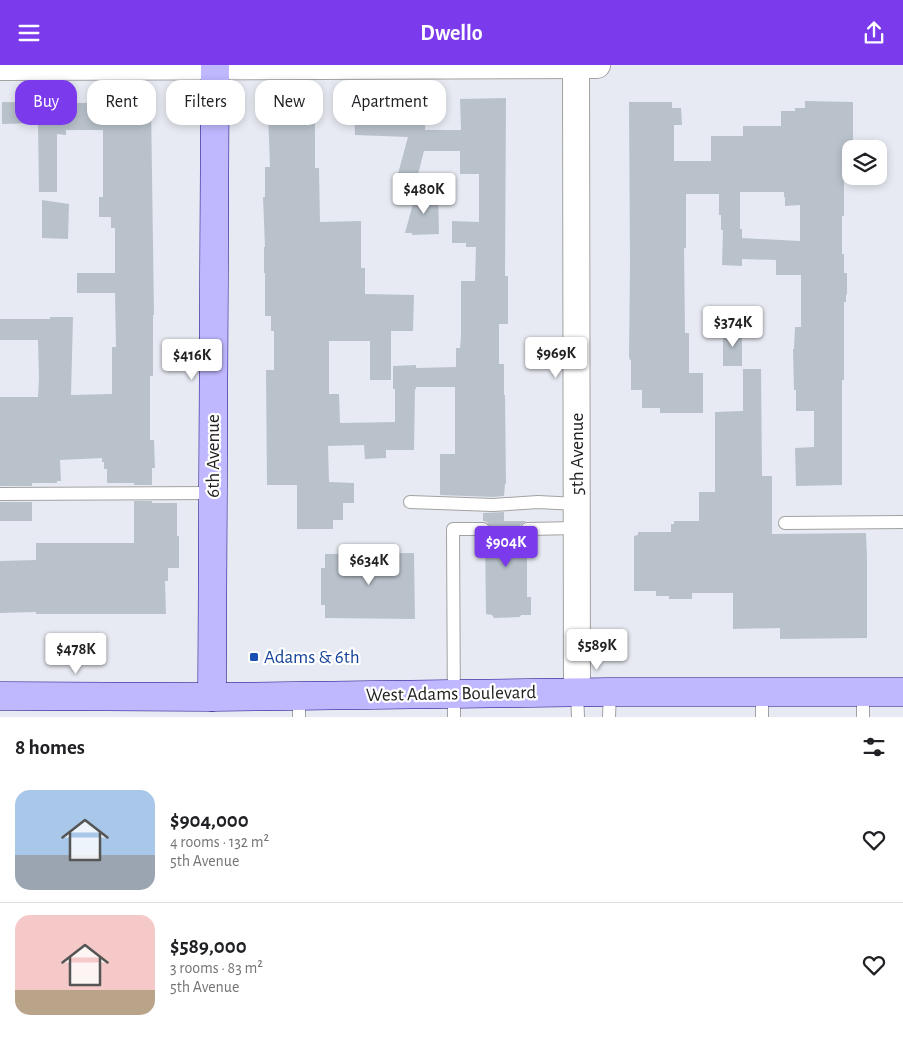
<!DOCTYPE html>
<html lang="en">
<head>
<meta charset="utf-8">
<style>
	:root { --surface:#fff; --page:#f2f2f2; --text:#202124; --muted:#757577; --line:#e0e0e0; --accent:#7c3aed }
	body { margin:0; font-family:"Alegreya Sans",sans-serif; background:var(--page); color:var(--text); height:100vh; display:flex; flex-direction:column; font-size:19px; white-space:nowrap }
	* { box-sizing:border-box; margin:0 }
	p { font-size:16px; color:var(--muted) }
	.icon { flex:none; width:28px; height:28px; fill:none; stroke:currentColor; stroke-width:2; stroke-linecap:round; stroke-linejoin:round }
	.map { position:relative; height:652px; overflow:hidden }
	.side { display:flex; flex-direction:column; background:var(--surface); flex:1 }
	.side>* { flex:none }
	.top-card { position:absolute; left:15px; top:15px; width:500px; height:45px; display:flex; gap:10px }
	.fabs { position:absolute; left:842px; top:75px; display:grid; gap:10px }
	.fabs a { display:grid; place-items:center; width:45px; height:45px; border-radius:10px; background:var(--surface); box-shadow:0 2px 8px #0003; font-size:25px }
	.price { position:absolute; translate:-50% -42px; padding:0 11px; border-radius:5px; background:#fff; color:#222; font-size:16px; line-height:32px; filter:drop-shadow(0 1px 2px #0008) }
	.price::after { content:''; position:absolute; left:50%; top:30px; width:15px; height:11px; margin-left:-8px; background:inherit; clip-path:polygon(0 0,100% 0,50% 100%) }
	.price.selected { background:var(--accent); color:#fff }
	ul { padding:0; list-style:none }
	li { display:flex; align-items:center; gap:15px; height:125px; padding:0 15px }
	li+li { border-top:1px solid var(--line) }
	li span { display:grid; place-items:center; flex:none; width:140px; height:100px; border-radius:15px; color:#555 }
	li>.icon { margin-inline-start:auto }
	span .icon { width:60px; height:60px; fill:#fffc; stroke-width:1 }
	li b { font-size:21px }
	h2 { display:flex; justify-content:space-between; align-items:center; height:60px; padding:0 15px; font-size:21px }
	.chip { padding:0 18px; border-radius:15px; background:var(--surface); box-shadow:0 2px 8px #0003; font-size:18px; line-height:45px }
	.chip.selected { background:var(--accent); color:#fff }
	header { display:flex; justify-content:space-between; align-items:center; height:65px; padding:0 15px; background:var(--accent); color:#fff; font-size:22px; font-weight:700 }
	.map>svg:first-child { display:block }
	.building { fill:#b9c2cb; fill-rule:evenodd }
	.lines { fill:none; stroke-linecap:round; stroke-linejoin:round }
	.lane-casing { stroke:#a2a2a2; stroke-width:14 }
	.street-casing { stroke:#a2a2a2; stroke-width:28 }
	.secondary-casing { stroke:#160080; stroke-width:29 }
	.lane { stroke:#fff; stroke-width:12 }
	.street { stroke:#fff; stroke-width:26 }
	.secondary { stroke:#c0b8ff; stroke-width:28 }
	.transit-dot { fill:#1a4fb4; stroke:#fff; stroke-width:2 }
	.labels { text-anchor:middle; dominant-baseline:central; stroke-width:4.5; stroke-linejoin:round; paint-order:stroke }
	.street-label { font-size:19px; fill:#212121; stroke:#fff }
	.transit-label { font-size:19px; fill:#164399; stroke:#fff; text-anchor:start }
</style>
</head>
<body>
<header><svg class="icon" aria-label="menu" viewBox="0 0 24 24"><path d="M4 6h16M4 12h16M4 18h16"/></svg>Dwello<svg class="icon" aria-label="share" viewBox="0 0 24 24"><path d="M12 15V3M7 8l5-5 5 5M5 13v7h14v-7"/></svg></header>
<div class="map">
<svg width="903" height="652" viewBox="0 0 903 652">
	<rect width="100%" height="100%" fill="#e7eaf2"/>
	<g class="building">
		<polygon points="419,30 427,31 425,65 461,65 460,34 506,33 505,211 508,211 508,259 499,259 499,299 504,299 504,330 505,330 506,419 505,419 504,431 493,432 440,430 440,389 455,389 455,322 416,322 416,324 415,324 414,385 386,385 386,393 365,394 364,380 328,381 329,417 354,418 354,438 343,438 343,455 333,455 333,464 297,464 297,420 267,420 266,305 274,305 274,266 271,266 271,251 265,251 265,208 264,208 264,182 265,182 263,132 265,132 265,102 270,102 268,48 269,48 269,38 313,38 314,57 315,57 315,103 319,103 320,157 361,156 361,203 365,203 365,229 414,230 413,266 391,266 391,315 370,315 370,276 329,276 329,329 339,329 340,358 395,357 395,324 393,324 393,301 416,300 416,303 456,302 456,283 460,283 461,271 461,216 475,216 476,182 466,182 466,178 452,178 452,156 479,157 479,109 460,109 460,86 424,86 415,121 396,116 408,72 355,70 354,42 394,41 394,38 403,38 403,36 417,36"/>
		<polygon points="93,35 129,35 129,39 151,38 154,250 153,250 153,311 150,311 150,375 154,375 155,403 152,403 152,420 134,420 134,418 107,418 107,404 104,404 104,397 102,397 102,393 60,395 61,416 57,416 57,418 32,418 32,421 0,421 0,332 38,332 39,314 38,275 0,275 0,254 50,254 50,252 73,252 71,330 112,329 112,282 116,282 115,228 77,228 77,208 115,208 115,163 111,163 111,152 99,152 99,132 103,132 103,65 66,65 66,70 57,69 57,127 39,127 38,58 2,59 2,37 93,38"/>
		<path d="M 805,36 L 853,37 L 853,83 L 844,83 L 844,151 L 842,151 L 842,189 L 844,189 L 844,208 L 847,208 L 847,230 L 846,229 L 846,237 L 844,237 L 844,315 L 842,315 L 842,420 L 796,421 L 795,383 L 814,382 L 814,346 L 796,346 L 796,325 L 794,325 L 793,284 L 794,284 L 795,262 L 801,262 L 801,210 L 776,210 L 776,195 L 742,194 L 742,201 L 722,200 L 723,165 L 721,165 L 721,150 L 719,150 L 719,129 L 686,129 L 686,183 L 684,183 L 685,268 L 689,268 L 689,308 L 703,308 L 703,348 L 660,348 L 660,343 L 642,343 L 642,325 L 631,325 L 631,295 L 630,295 L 629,292 L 630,199 L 629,37 L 672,37 L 672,43 L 681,43 L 682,60 L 674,60 L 674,96 L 711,96 L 711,71 L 743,71 L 743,61 L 781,61 L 781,46 L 795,46 L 795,43 L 805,43 ZM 740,127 L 784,127 L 784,132 L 785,132 L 785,141 L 800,140 L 800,176 L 742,173 L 742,164 L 740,164 Z"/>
		<polygon points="438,127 439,169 412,170 412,168 405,168 416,128"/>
		<polygon points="42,135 69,139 68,174 42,173"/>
		<rect x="723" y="265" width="19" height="36"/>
		<polygon points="743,304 761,304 762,411 772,411 772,469 866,468 867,492 867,573 780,574 780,563 733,564 733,528 692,528 692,534 669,534 669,531 656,531 656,526 634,526 634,471 638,470 638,467 671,467 671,459 674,459 674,456 699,456 699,427 715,427 715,347 743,346"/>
		<polygon points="134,436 152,436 152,438 177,438 177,471 179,471 179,503 168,503 168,516 165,516 166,549 36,549 36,547 0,548 0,496 36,495 36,478 134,478"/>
		<rect x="0" y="437" width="32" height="19"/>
		<polygon points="504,447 504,456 526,456 520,460 519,465 523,471 527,472 527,532 531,532 531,550 521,550 520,552 494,553 492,550 486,549 485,473 484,472 490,468 491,464 487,457 483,456 483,448"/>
		<polygon points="414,488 415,554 325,553 325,540 321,540 321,503 325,503 325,489"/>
	</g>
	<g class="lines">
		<defs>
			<g id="lane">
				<polyline points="0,429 213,428"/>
				<polyline points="410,437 493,440 538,437 577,439"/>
				<polyline points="785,458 903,457"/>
				<polyline points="527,464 577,463"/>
				<polyline points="863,627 863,652"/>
				<polyline points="577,628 578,652"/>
				<polyline points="299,631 299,652"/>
				<polyline points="454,652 453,464 483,464"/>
				<polyline points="609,652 610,627"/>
				<polyline points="762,652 762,627"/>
			</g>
			<g id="street">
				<polyline points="576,0 577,628"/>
				<polyline points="0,2 597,0"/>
			</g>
			<g id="secondary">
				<polyline points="0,631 212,632 610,627 903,627"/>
				<polyline points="212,632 215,0"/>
			</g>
		</defs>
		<use href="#lane" class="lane-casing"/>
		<use href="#street" class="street-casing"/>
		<use href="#secondary" class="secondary-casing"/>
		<use href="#lane" class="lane"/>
		<use href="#street" class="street"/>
		<use href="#secondary" class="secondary"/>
	</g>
	<rect class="transit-dot" x="249" y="587" width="10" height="10" rx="2.5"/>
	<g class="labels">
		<g class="street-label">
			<text transform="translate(577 389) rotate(-90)">5th Avenue</text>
			<text transform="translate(213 391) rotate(-90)">6th Avenue</text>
			<text transform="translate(451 629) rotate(-1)">West Adams Boulevard</text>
		</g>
		<g class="transit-label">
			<text x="264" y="592">Adams &amp; 6th</text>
		</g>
	</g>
</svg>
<div class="fabs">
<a><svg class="icon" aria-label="layers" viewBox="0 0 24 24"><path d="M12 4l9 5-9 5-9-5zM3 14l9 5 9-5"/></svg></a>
</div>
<b class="price" style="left:424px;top:150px">$480K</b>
<b class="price" style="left:733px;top:283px">$374K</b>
<b class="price" style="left:556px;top:314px">$969K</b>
<b class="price" style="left:192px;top:316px">$416K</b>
<b class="price selected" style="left:506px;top:503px">$904K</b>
<b class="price" style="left:369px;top:521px">$634K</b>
<b class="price" style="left:597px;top:606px">$589K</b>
<b class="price" style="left:76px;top:610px">$478K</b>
<div class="top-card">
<a class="chip selected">Buy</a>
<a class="chip">Rent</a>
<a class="chip">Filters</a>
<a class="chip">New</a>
<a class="chip">Apartment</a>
</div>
</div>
<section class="side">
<h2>8 homes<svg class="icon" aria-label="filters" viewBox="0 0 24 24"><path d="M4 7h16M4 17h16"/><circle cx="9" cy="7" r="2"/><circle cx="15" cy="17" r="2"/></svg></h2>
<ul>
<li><span style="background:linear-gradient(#a9c7e8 65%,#9aa5b1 0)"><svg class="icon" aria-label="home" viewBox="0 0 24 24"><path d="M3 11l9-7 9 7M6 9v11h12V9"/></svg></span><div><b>$904,000</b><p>4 rooms · 132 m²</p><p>5th Avenue</p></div><svg class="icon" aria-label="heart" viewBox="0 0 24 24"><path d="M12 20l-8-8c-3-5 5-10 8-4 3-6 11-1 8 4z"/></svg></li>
<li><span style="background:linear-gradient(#f6c9c9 75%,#b9a48a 0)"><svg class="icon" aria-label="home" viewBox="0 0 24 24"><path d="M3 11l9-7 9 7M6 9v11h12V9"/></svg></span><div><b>$589,000</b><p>3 rooms · 83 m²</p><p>5th Avenue</p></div><svg class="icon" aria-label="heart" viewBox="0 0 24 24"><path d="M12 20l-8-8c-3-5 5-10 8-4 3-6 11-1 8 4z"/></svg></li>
</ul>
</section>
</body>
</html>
